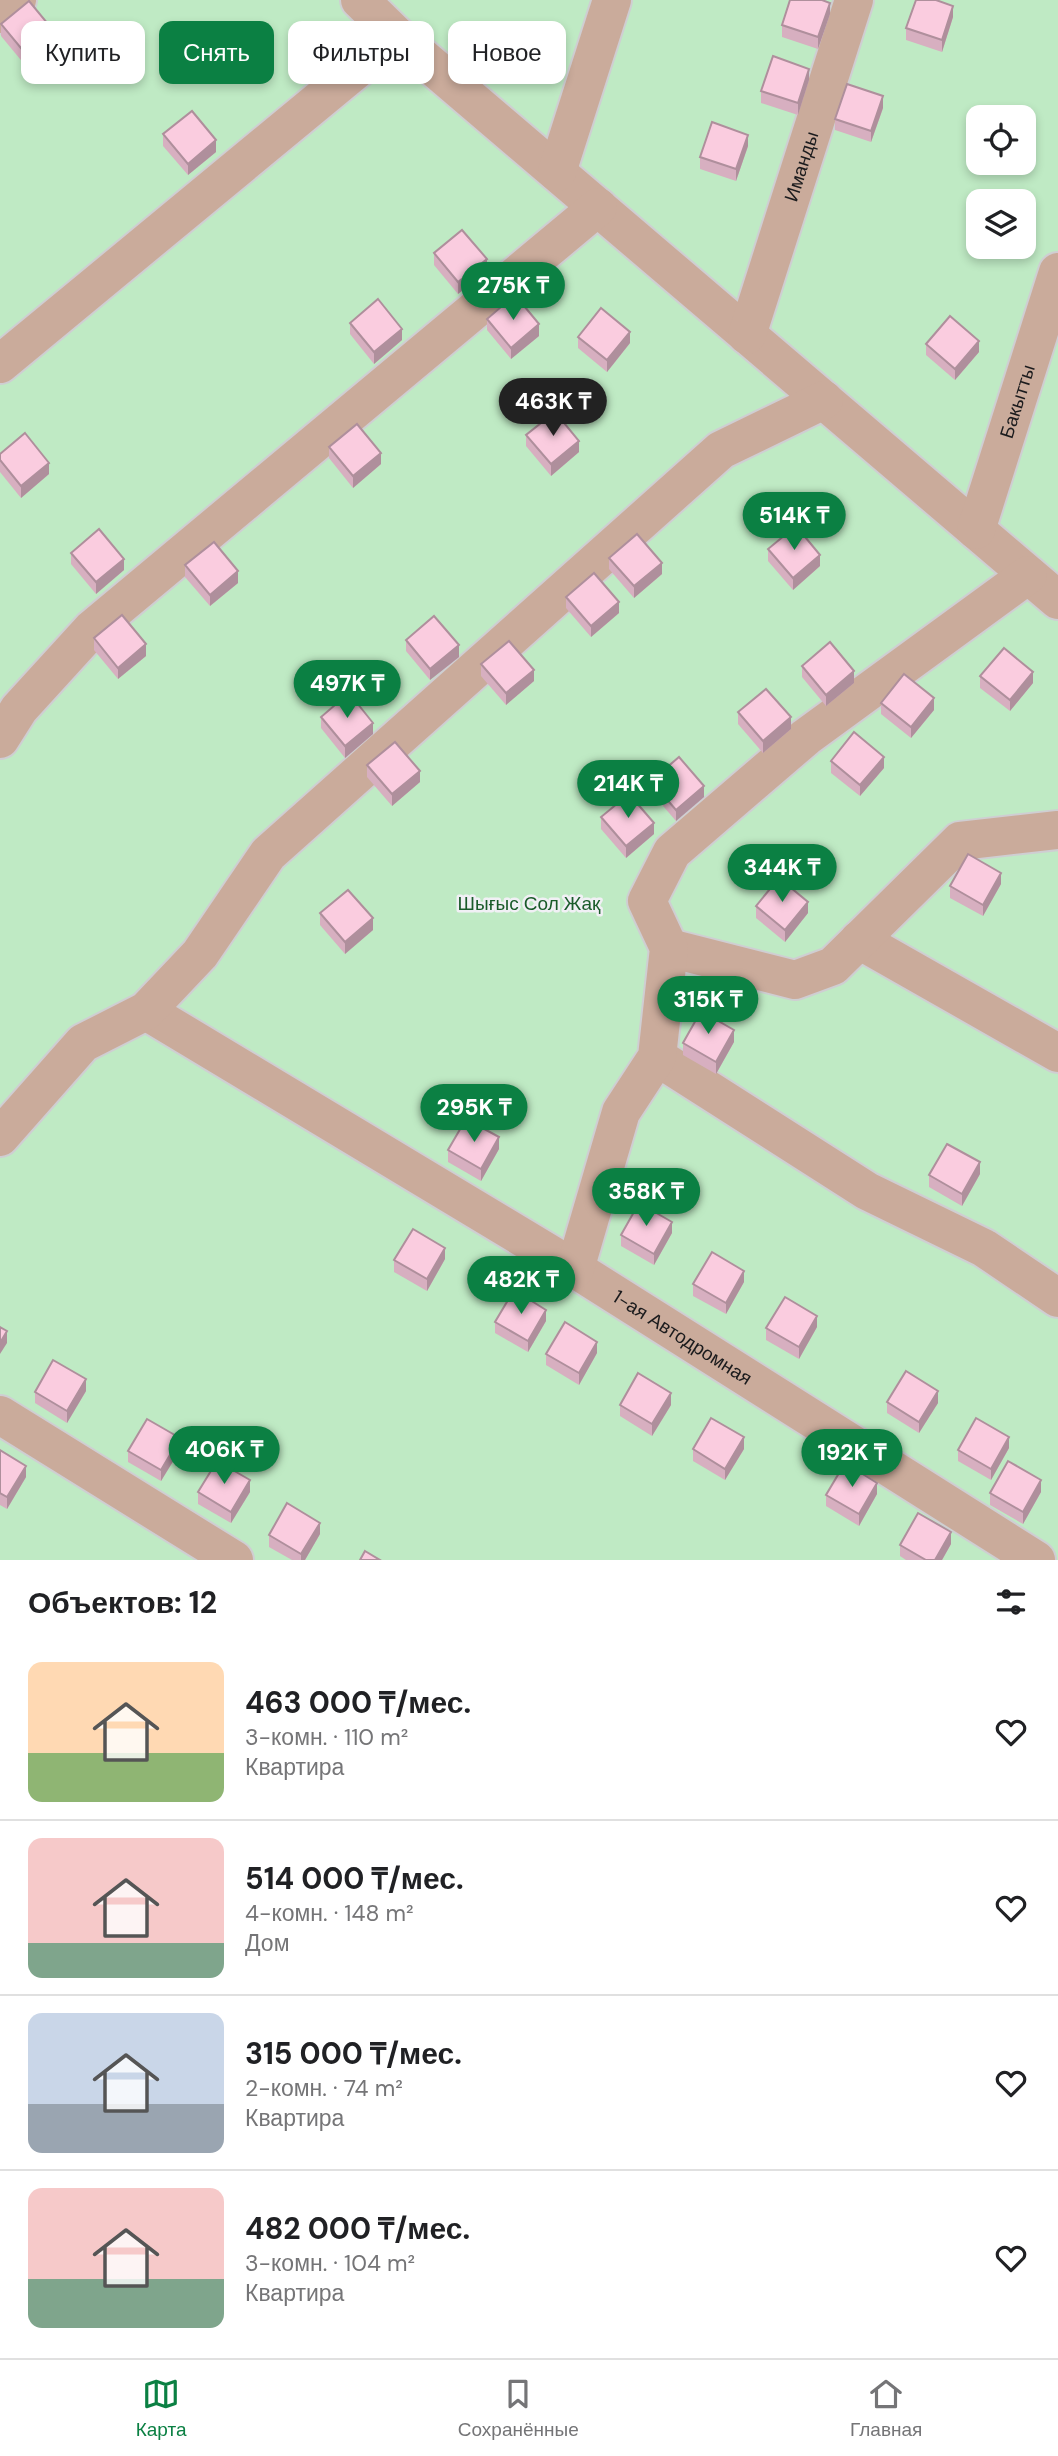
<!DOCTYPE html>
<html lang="ru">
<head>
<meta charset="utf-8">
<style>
	:root { --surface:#fff; --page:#f2f2f2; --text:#202124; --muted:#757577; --line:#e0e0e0; --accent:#0b8043 }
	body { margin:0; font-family:"DM Sans",sans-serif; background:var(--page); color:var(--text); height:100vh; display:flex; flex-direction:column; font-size:26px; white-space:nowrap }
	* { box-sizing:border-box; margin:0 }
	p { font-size:23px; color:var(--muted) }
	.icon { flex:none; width:38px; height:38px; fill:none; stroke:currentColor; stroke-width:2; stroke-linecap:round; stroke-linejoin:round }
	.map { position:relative; height:1560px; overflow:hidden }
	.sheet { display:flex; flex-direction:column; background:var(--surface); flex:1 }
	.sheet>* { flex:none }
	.top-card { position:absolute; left:21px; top:21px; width:700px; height:63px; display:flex; gap:14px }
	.buttons { position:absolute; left:966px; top:105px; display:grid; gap:14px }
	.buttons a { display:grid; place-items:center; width:70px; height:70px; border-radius:14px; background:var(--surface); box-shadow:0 4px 10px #0003; font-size:35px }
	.price { position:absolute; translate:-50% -60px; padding:0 16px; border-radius:24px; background:var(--accent); color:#fff; font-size:23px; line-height:46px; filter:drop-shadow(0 2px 4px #0008) }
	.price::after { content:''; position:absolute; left:50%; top:42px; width:21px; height:16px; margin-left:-10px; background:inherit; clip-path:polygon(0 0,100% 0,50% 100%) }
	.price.on { background:#222; color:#fff }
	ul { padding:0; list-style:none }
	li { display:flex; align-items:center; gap:21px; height:175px; padding:0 28px }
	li+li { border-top:2px solid var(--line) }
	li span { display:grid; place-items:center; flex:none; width:196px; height:140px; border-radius:14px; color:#555 }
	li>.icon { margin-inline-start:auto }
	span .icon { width:84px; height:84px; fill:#fffc; stroke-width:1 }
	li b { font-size:30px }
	h2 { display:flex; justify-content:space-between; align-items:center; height:84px; padding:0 28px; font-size:30px }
	.pill { padding:0 24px; border-radius:14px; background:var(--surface); box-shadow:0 4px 10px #0003; font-size:24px; line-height:63px }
	.pill.on { background:var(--accent); color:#fff }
	.menu { display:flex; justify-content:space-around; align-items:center; height:98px; border-top:2px solid var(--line); background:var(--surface); font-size:19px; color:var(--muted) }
	.menu a { display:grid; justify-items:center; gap:4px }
	.menu .on { color:var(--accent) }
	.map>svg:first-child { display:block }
	.green { fill:#bfeac4; fill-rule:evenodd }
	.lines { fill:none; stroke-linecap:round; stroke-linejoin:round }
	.minor-casing { stroke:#cfced2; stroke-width:42 }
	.minor { stroke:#caab9b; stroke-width:38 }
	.wall { fill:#d7afc0 }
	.shaded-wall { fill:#af8f9c }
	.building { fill:#faccdf; stroke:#af8f9c; stroke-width:2 }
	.labels { text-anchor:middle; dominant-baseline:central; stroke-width:5; stroke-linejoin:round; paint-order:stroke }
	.street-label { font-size:19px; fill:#1b1b1d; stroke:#f1f0f5 }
	.park-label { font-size:19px; fill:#1a5b2a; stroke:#f1f0f5 }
</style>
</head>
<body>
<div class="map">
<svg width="1058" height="1560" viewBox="0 0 1058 1560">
	<rect width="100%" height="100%" fill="#f1f0f5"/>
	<path class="green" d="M 0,0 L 1058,0 L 1058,1560 L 0,1560 ZM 978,117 L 1024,117 L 1024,163 L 978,163 ZM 978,201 L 1024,201 L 1024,247 L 978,247 Z"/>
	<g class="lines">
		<defs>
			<g id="minor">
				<polyline points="360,0 397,36 1058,600"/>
				<polyline points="0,14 17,0"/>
				<polyline points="557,172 612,0"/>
				<path id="s1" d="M 747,335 L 854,0"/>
				<polyline points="0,364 397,36"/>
				<path id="s2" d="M 976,530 L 1058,272"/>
				<polyline points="0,739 19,709 92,629 598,207"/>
				<polyline points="859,940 1058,1053"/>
				<polyline points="669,948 795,980 833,966 960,841 1058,830"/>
				<path id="s3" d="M 146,1011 L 575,1269 L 1036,1560"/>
				<polyline points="657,1057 867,1191 984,1248 1058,1298"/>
				<polyline points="0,1137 83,1043 146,1011 200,954 268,854 721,450 824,400"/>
				<polyline points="575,1269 621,1112 657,1057 669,948 647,901 672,852 806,737 1028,575"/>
				<polyline points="0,1415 234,1560"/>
			</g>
		</defs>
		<use href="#minor" class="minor-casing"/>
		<use href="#minor" class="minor"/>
	</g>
	<g class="wall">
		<polygon points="830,14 818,49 782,37 782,25"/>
		<polygon points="953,17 942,52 906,40 906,28"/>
		<polygon points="1,24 53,42 25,65 1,36"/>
		<polygon points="809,80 798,115 761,103 761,91"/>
		<polygon points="883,108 871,142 835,130 835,119"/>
		<polygon points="163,134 216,152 188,175 163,146"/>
		<polygon points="748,146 736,181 700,169 700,157"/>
		<polygon points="434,253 487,271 458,294 434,265"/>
		<polygon points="487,319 539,336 511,359 487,330"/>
		<polygon points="350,323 402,340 374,364 350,334"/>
		<polygon points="578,337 630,343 607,372 578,348"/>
		<polygon points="926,344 979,352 955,380 926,355"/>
		<polygon points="526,435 579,452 551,476 526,446"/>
		<polygon points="329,447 381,464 353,488 329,458"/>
		<polygon points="0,454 49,474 21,498 0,472"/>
		<polygon points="768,549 820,566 793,590 768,561"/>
		<polygon points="71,553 124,570 96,594 71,564"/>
		<polygon points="609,558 662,574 634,598 609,569"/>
		<polygon points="185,565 238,583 210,606 185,577"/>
		<polygon points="566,597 619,613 591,637 566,608"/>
		<polygon points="94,638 146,656 118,679 94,650"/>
		<polygon points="406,640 459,657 430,680 406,651"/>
		<polygon points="481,664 534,681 506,705 481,676"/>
		<polygon points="802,666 854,683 826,706 802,677"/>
		<polygon points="980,676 1033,683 1010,711 980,688"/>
		<polygon points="881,703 934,710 911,738 881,714"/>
		<polygon points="738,712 791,729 763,753 738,724"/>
		<polygon points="321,717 373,734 345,758 321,728"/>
		<polygon points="831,761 884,768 860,796 831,773"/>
		<polygon points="367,765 420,782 392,806 367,777"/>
		<polygon points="651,781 704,797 676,821 651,792"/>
		<polygon points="601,817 654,834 626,858 601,829"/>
		<polygon points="1001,884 983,916 950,898 950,886"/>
		<polygon points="756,906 808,913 785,942 756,918"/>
		<polygon points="320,913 373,930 345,954 320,925"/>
		<polygon points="734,1042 716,1074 683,1055 683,1043"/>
		<polygon points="499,1149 481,1181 448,1162 448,1150"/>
		<polygon points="980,1174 962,1206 929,1187 929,1175"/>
		<polygon points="672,1233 654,1265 621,1246 621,1235"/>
		<polygon points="445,1259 427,1291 394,1272 394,1260"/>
		<polygon points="744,1282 726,1314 693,1296 693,1284"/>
		<polygon points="546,1321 528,1352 495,1333 495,1322"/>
		<polygon points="817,1327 799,1359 766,1340 766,1328"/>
		<polygon points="597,1353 579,1385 546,1365 546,1354"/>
		<polygon points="86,1391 67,1423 35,1403 35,1392"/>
		<polygon points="887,1402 938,1403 919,1433 887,1413"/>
		<polygon points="620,1405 671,1405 652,1436 620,1416"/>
		<polygon points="1009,1448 991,1480 958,1461 958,1450"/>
		<polygon points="693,1449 744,1449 725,1480 693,1461"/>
		<polygon points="0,1450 26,1477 7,1509 0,1505"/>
		<polygon points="180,1450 161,1481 128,1462 128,1451"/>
		<polygon points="198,1492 250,1492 231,1523 198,1504"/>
		<polygon points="1041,1492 1023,1524 990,1505 990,1493"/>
		<polygon points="877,1494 859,1526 826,1506 826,1495"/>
		<polygon points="320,1534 305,1560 292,1560 269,1547 269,1535"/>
		<polygon points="951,1544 942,1560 906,1560 900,1556 900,1545"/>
	</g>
	<g class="shaded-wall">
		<polygon points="830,3 830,14 818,49 818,37"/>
		<polygon points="953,6 953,17 942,52 942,40"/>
		<polygon points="53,30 53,42 25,65 25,53"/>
		<polygon points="809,69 809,80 798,115 798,103"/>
		<polygon points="883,96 883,108 871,142 871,131"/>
		<polygon points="748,135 748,146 736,181 736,169"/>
		<polygon points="216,140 216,152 188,175 188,164"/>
		<polygon points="487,259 487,271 458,294 458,282"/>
		<polygon points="539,324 539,336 511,359 511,348"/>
		<polygon points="402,329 402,340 374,364 374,352"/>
		<polygon points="630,332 630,343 607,372 607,360"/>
		<polygon points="979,341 979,352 955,380 955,369"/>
		<polygon points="579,441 579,452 551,476 551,464"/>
		<polygon points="381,453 381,464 353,488 353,476"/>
		<polygon points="49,463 49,474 21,498 21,486"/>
		<polygon points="820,555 820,566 793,590 793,578"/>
		<polygon points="124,559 124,570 96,594 96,582"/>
		<polygon points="662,563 662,574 634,598 634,586"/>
		<polygon points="238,571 238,583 210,606 210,595"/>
		<polygon points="619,602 619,613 591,637 591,626"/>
		<polygon points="146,644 146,656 118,679 118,668"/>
		<polygon points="459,645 459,657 430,680 430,669"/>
		<polygon points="534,670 534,681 506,705 506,693"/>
		<polygon points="854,671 854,683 826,706 826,695"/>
		<polygon points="1033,672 1033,683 1010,711 1010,700"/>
		<polygon points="934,698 934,710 911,738 911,727"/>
		<polygon points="791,717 791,729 763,753 763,741"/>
		<polygon points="373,723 373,734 345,758 345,746"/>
		<polygon points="884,757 884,768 860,796 860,785"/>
		<polygon points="420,771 420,782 392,806 392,794"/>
		<polygon points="704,786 704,797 676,821 676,810"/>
		<polygon points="654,823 654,834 626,858 626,846"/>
		<polygon points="1001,873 1001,884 983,916 983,905"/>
		<polygon points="808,902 808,913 785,942 785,930"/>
		<polygon points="373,918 373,930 345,954 345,942"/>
		<polygon points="734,1030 734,1042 716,1074 716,1062"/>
		<polygon points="499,1137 499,1149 481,1181 481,1169"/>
		<polygon points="980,1162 980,1174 962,1206 962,1194"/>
		<polygon points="672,1222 672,1233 654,1265 654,1254"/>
		<polygon points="445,1248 445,1259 427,1291 427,1279"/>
		<polygon points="744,1271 744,1282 726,1314 726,1303"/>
		<polygon points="546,1310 546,1321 528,1352 528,1341"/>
		<polygon points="817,1316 817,1327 799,1359 799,1347"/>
		<polygon points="7,1331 7,1343 0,1354 0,1343"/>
		<polygon points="597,1342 597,1353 579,1385 579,1373"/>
		<polygon points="86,1379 86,1391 67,1423 67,1411"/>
		<polygon points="938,1391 938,1403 919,1433 919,1422"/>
		<polygon points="671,1393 671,1405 652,1436 652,1424"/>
		<polygon points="744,1437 744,1449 725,1480 725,1469"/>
		<polygon points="1009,1437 1009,1448 991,1480 991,1469"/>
		<polygon points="180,1438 180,1450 161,1481 161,1470"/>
		<polygon points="26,1466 26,1477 7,1509 7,1497"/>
		<polygon points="250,1480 250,1492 231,1523 231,1512"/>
		<polygon points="1041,1480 1041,1492 1023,1524 1023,1512"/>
		<polygon points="877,1483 877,1494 859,1526 859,1514"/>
		<polygon points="320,1523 320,1534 305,1560 301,1560 301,1554"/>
		<polygon points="951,1532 951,1544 942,1560 935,1560"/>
	</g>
	<g class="building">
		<polygon points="790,0 822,0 830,3 818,37 782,25"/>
		<polygon points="916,0 936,0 953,6 942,40 906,28"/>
		<polygon points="29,1 53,30 25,53 1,24"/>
		<polygon points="773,56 809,69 798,103 761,91"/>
		<polygon points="847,84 883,96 871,131 835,119"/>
		<polygon points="192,111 216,140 188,164 163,134"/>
		<polygon points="712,122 748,135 736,169 700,157"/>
		<polygon points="462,230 487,259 458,282 434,253"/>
		<polygon points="515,295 539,324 511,348 487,319"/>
		<polygon points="378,299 402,329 374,352 350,323"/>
		<polygon points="601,308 630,332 607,360 578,337"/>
		<polygon points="950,316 979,341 955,369 926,344"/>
		<polygon points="555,412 579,441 551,464 526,435"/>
		<polygon points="357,424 381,453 353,476 329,447"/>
		<polygon points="25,433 49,463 21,486 0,460 0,454"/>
		<polygon points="796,526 820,555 793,578 768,549"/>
		<polygon points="99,529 124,559 96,582 71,553"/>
		<polygon points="637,534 662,563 634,586 609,558"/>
		<polygon points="214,542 238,571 210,595 185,565"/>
		<polygon points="594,573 619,602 591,626 566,597"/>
		<polygon points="122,615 146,644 118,668 94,638"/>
		<polygon points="434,616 459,645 430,669 406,640"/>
		<polygon points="509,641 534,670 506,693 481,664"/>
		<polygon points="830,642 854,671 826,695 802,666"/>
		<polygon points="1004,648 1033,672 1010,700 980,676"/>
		<polygon points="904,674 934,698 911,727 881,703"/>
		<polygon points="766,689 791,717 763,741 738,712"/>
		<polygon points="349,693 373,723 345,746 321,717"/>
		<polygon points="854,732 884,757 860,785 831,761"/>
		<polygon points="395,742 420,771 392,794 367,765"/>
		<polygon points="679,757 704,786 676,810 651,781"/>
		<polygon points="629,794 654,823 626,846 601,817"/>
		<polygon points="968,854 1001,873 983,905 950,886"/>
		<polygon points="779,878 808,902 785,930 756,906"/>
		<polygon points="348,890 373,918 345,942 320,913"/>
		<polygon points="701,1011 734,1030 716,1062 683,1043"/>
		<polygon points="466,1119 499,1137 481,1169 448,1150"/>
		<polygon points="947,1144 980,1162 962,1194 929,1175"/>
		<polygon points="639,1203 672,1222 654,1254 621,1235"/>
		<polygon points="413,1229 445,1248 427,1279 394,1260"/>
		<polygon points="712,1252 744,1271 726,1303 693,1284"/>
		<polygon points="514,1290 546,1310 528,1341 495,1322"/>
		<polygon points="785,1297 817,1316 799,1347 766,1328"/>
		<polygon points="565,1322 597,1342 579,1373 546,1354"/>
		<polygon points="0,1327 7,1331 0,1343"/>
		<polygon points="53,1360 86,1379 67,1411 35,1392"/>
		<polygon points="906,1371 938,1391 919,1422 887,1402"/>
		<polygon points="638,1373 671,1393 652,1424 620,1405"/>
		<polygon points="711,1418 744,1437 725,1469 693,1449"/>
		<polygon points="976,1418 1009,1437 991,1469 958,1450"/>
		<polygon points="147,1419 180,1438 161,1470 128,1451"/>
		<polygon points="0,1450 26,1466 7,1497 0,1493"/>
		<polygon points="217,1461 250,1480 231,1512 198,1492"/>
		<polygon points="1008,1461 1041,1480 1023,1512 990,1493"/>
		<polygon points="845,1463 877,1483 859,1514 826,1495"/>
		<polygon points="287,1503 320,1523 301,1554 269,1535"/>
		<polygon points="918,1513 951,1532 935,1560 926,1560 900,1545"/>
		<polygon points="365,1551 380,1560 360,1560"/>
	</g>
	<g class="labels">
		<g class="street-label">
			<text stroke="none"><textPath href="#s1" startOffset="177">Иманды</textPath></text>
			<text stroke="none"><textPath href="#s2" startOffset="135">Бакытты</textPath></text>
			<text stroke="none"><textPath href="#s3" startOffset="628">1-ая Автодромная</textPath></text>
		</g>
		<g class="park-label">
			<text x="529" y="903">Шығыс Сол Жақ</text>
		</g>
	</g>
</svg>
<div class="buttons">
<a><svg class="icon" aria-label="locate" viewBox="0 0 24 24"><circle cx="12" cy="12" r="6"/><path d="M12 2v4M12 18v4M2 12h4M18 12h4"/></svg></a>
<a><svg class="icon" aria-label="layers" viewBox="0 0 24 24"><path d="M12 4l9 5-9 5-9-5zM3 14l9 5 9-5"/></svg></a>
</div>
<b class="price" style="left:513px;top:322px">275K ₸</b>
<b class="price on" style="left:553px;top:438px">463K ₸</b>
<b class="price" style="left:794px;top:552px">514K ₸</b>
<b class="price" style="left:347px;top:720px">497K ₸</b>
<b class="price" style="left:628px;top:820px">214K ₸</b>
<b class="price" style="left:782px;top:904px">344K ₸</b>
<b class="price" style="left:708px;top:1036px">315K ₸</b>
<b class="price" style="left:474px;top:1144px">295K ₸</b>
<b class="price" style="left:646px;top:1228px">358K ₸</b>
<b class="price" style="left:521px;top:1316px">482K ₸</b>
<b class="price" style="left:224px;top:1486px">406K ₸</b>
<b class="price" style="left:852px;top:1489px">192K ₸</b>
<div class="top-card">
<a class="pill">Купить</a>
<a class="pill on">Снять</a>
<a class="pill">Фильтры</a>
<a class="pill">Новое</a>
</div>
</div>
<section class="sheet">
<h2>Объектов: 12<svg class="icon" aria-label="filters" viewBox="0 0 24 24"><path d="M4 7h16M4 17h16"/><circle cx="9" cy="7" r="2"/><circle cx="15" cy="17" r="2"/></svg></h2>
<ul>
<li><span style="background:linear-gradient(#ffd9b3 65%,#8fb573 0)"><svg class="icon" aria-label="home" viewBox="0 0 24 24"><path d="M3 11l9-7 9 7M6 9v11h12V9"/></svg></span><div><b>463 000 ₸/мес.</b><p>3-комн. · 110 m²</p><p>Квартира</p></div><svg class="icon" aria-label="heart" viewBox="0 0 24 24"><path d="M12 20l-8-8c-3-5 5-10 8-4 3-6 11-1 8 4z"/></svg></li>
<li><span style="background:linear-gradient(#f6c9c9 75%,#7fa58c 0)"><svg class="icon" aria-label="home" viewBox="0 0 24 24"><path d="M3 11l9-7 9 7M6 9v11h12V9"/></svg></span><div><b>514 000 ₸/мес.</b><p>4-комн. · 148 m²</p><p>Дом</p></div><svg class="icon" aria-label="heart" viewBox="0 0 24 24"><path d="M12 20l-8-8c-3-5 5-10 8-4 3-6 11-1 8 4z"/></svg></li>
<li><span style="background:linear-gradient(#c9d6e8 65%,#9aa5b1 0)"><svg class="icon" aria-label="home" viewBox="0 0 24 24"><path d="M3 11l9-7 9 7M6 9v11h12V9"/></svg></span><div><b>315 000 ₸/мес.</b><p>2-комн. · 74 m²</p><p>Квартира</p></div><svg class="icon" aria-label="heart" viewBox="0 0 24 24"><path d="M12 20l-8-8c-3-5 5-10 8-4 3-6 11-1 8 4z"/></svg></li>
<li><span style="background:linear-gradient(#f6c9c9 65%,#7fa58c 0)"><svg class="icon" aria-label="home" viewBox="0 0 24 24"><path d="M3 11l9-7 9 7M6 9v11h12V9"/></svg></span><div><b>482 000 ₸/мес.</b><p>3-комн. · 104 m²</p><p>Квартира</p></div><svg class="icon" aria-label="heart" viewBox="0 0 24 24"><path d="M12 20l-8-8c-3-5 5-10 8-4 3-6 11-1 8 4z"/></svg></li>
</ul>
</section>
<nav class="menu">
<a class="on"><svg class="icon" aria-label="map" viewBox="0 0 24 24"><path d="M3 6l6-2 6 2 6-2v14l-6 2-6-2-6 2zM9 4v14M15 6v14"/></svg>Карта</a>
<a><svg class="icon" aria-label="saved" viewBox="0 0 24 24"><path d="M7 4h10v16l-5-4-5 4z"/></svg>Сохранённые</a>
<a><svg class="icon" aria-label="home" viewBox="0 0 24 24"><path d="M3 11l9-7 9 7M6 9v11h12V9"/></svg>Главная</a>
</nav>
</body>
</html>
